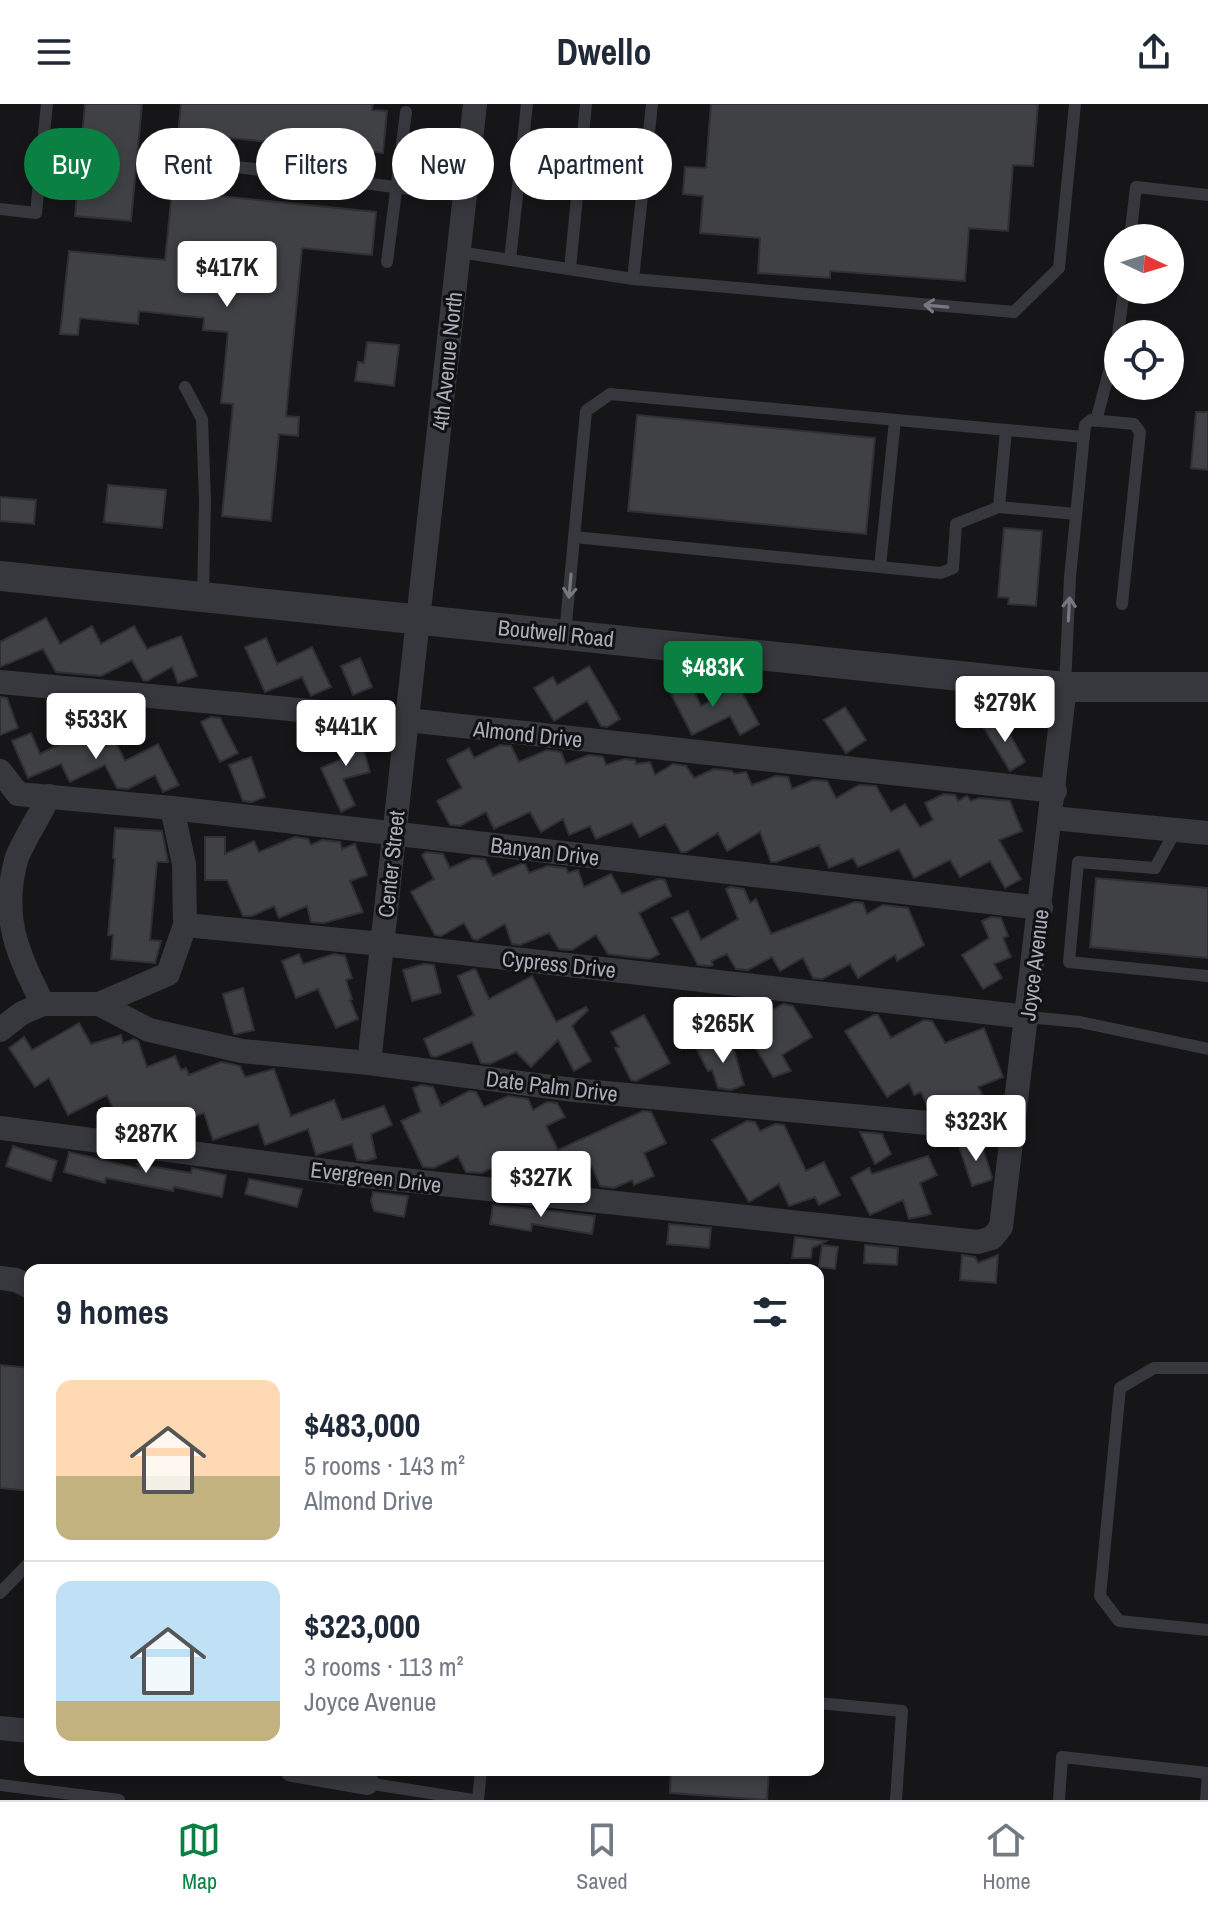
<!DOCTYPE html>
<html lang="en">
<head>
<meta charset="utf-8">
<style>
	:root { --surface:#fff; --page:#f2f2f3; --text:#1f2937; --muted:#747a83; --line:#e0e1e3; --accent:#0b8043 }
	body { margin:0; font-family:"Archivo Narrow",sans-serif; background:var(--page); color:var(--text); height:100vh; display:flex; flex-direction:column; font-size:30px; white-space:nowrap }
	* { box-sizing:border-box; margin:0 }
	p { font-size:26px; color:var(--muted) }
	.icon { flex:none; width:44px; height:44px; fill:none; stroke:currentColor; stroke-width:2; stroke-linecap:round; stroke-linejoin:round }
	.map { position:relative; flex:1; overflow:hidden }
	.drawer { position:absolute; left:24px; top:1160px; width:800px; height:512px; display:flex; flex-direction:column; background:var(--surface); border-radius:16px; box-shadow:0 4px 12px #0003 }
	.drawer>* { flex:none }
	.hud { position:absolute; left:24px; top:24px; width:800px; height:72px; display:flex; gap:16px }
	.needle { width:52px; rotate:94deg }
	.tools { position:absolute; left:1104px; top:120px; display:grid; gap:16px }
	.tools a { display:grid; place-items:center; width:80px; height:80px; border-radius:50%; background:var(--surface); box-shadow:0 4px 12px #0003; font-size:40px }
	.price { position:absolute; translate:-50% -68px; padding:0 18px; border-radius:8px; background:#fff; color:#222; font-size:26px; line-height:52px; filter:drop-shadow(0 2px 4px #0008) }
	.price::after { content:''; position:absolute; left:50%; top:48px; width:24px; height:18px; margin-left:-12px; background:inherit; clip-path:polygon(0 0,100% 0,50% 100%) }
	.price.active { background:var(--accent); color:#fff }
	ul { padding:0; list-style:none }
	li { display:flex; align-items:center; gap:24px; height:200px; padding:0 32px }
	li+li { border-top:2px solid var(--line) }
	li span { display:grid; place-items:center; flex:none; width:224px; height:160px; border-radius:16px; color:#555 }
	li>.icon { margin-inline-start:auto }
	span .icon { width:96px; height:96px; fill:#fffc; stroke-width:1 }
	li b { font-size:34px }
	h2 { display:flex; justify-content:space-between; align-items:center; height:96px; padding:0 32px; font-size:34px }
	.tag { padding:0 28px; border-radius:36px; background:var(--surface); box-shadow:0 4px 12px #0003; font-size:28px; line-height:72px }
	.tag.active { background:var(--accent); color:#fff }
	header { display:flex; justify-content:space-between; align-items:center; height:104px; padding:0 32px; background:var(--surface); font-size:36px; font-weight:700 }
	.menu { display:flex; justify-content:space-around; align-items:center; height:112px; border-top:2px solid var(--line); background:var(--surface); font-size:22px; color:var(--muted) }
	.menu a { display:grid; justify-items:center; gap:4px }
	.menu .active { color:var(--accent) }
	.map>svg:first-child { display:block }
	.building { fill:#404145; stroke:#303034; stroke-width:2 }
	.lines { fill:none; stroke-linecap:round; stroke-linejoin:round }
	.service { stroke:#37383d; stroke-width:12 }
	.minor { stroke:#37383d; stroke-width:24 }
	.tertiary { stroke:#37383d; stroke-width:30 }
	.oneway { stroke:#757881 }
	.labels { text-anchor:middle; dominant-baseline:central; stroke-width:6; stroke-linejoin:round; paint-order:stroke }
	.street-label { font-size:22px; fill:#a8adb8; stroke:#111113 }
</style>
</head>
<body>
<header><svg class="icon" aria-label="menu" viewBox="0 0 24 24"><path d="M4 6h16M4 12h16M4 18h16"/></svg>Dwello<svg class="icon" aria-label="share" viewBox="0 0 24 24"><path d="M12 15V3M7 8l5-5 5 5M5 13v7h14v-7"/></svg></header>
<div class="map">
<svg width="1208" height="1696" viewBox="0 0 1208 1696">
	<rect width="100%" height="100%" fill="#161618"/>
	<g class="building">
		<polygon points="85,0 142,0 131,117 75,112"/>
		<polygon points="181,0 373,0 372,6 387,7 383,49 178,29"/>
		<polygon points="711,0 1038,0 1033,62 1013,61 1008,127 969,124 965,177 830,167 830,174 758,169 760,134 700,129 703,92 683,90 685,63 706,64"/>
		<polygon points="172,87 376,108 372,151 302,144 286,312 299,313 298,332 279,330 271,417 222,412 233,300 221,299 228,228 203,226 204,214 139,207 138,220 80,214 78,231 60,230 69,147 165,156"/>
		<polygon points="367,238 399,241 394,282 355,277 358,258 364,259"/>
		<polygon points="1196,308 1208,308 1208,366 1191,364"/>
		<polygon points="637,311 875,334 866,430 628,407"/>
		<polygon points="108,381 166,386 162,424 104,418"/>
		<polygon points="0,393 36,396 34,420 0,417"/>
		<polygon points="1004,424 1042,427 1036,502 1008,500 1009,494 998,493"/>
		<polygon points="46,514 60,540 92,522 101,540 134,522 147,545 181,532 197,572 178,579 172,563 147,577 143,576 132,556 101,572 56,568 43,545 0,563 0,538"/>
		<polygon points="266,534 277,560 312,543 331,583 311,592 302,573 265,588 245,543"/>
		<polygon points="360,554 372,583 353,591 341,562"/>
		<polygon points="589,562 620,615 607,623 601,622 587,597 554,617 534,584 553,573 557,581"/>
		<polygon points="688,575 701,602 738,581 759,620 740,631 730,612 692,631 668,584"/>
		<polygon points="0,593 7,594 18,624 0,631"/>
		<polygon points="845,603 866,636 846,649 824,616"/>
		<polygon points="211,613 220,614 238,649 220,658 201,618"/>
		<polygon points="1001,614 1025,658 1010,667 984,624"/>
		<polygon points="91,624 102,644 115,637 125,657 158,640 179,681 163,688 155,671 128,685 117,684 105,661 70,678 61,660 28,674 12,637 31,629 40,650"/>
		<polygon points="358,627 370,668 343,675 355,701 341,708 321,664 342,655 336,632"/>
		<polygon points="500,641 511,642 519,658 547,646 561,648 566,660 589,651 603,653 606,661 624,655 635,656 636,660 650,658 655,671 673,660 686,662 694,674 714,665 732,667 734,670 746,668 752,681 776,672 788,673 792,685 813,676 827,677 836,694 859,681 876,682 891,708 905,700 920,723 933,716 925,699 944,690 955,691 958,697 967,692 971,697 979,694 1010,697 1022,727 999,736 1021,775 1005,784 990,757 960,773 950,756 914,774 899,745 858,763 853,754 829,764 819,741 776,758 771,758 760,728 727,747 718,729 686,748 681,748 665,720 640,733 632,719 596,735 590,722 569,731 563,715 541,728 530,708 494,725 486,708 460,722 450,721 437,697 462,684 447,656 469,644 474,654"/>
		<polygon points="251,653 265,693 252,698 243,697 229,661"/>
		<polygon points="115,724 162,727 168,758 157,758 150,836 161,837 155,859 111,855 113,831 108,831 115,755 113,754"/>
		<polygon points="205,733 225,733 225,750 254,737 259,748 295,733 308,735 311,741 322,736 340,738 342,745 355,740 367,771 350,777 363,808 324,819 311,818 307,802 279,814 274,802 252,812 243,812 227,776 205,776"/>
		<polygon points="426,748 443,750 450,764 472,754 485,755 493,772 523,759 525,760 529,769 547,762 566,764 568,769 578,766 584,783 611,770 622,790 658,775 665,776 671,792 639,809 659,850 650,855 608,850 596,831 572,846 559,845 549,829 520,841 512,840 505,820 477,836 473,835 464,819 441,832 435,831 411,788 434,775 422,751"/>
		<polygon points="1096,774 1208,784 1208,854 1090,843"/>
		<polygon points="730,783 744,785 750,799 756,795 771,830 855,798 863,799 867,810 883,801 908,804 924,841 897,857 895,851 858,874 850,860 822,875 813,874 803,854 780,867 772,853 748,866 736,865 727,850 711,857 713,861 710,862 698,861 672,814 688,807 701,836 738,815 726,785"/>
		<polygon points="991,813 1001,814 1008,832 1003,834 1011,853 994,860 1002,874 983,885 962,851 989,834 982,817"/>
		<polygon points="299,850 303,860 334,850 345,852 352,874 346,876 352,895 350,896 358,915 336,924 318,885 296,894 282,857"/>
		<polygon points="424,860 434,861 441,889 412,897 403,866"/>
		<polygon points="474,865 476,866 489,895 532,872 556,918 586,903 588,906 572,922 591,957 574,967 558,936 531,963 516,948 490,960 481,959 472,938 436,953 431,952 424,935 474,911 458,872"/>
		<polygon points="243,884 254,926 237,930 234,930 223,890"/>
		<polygon points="783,900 793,902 812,933 782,951 791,967 773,973 743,923"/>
		<polygon points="644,911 670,959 636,977 631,976 615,944 619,943 611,928"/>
		<polygon points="874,911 878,911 891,934 924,916 932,917 945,939 984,924 1003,973 978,983 985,995 965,1006 957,992 928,1004 921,988 914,991 909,979 887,993 845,927"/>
		<polygon points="79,919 91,940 121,931 123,939 134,935 138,937 147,963 175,952 181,966 186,964 189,971 221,958 240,962 245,973 274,965 291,1012 334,996 342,1016 384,1002 392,1021 371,1030 376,1054 366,1057 357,1056 352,1040 316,1051 308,1025 265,1041 258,1020 213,1036 204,1009 156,1027 150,1012 122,1024 107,991 68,1011 49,974 35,983 9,944 24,933 32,946"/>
		<polygon points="731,936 744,981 731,986 718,984 712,966 708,967 697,946"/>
		<polygon points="421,981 433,983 441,1002 469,987 476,988 484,1003 508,992 528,995 533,1006 547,998 557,999 565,1013 546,1022 558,1046 643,1007 651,1008 666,1039 644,1049 654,1072 634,1081 632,1076 614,1084 600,1082 592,1063 550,1077 547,1076 542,1060 511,1070 506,1057 482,1069 466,1068 458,1052 434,1064 423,1063 401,1017 421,1008 413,984"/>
		<polygon points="747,1017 755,1018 760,1027 775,1020 784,1021 806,1067 824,1058 840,1091 819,1101 815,1093 789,1102 779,1080 749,1098 712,1036"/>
		<polygon points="860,1028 882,1030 891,1050 875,1060"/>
		<polygon points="970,1038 981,1039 992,1073 991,1076 972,1082 959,1042"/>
		<polygon points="13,1042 57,1057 51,1077 6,1062"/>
		<polygon points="69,1048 140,1065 137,1060 191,1069 192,1064 226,1071 222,1093 174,1083 173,1087 106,1074 105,1079 64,1068"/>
		<polygon points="928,1052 937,1071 920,1079 931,1110 909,1115 903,1096 870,1111 851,1074 869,1064 872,1070"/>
		<polygon points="249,1075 302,1085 297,1103 245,1090"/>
		<polygon points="373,1088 408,1092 404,1113 374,1107 371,1097"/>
		<polygon points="493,1101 595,1112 592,1130 532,1120 531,1127 490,1120"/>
		<polygon points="669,1120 711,1124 709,1144 667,1140"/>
		<polygon points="795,1133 826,1137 812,1144 811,1154 792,1154"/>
		<polygon points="822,1141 838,1143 835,1165 819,1163"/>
		<polygon points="865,1141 898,1144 897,1161 864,1159"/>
		<polygon points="962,1151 975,1153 978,1159 998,1151 996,1179 960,1176"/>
		<polygon points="0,1261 30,1264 30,1387 0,1384"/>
		<polygon points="671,1666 769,1666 767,1696 670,1689"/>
	</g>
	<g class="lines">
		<g class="service">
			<polyline points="182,56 465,92"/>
			<polyline points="0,105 36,109 47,0"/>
			<polyline points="1130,134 1136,83 1208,91"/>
			<polyline points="459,148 633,175 1014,208 1059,164 1075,0"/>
			<polyline points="510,156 527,0"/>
			<polyline points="387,158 406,8"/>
			<polyline points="570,165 586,0"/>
			<polyline points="633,175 652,0"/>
			<polyline points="1118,230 1124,186"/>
			<polyline points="185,283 202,315 205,396 203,493"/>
			<polyline points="1096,317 1118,234"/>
			<polyline points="999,403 1006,326"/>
			<polyline points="574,433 941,469 953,464 956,420 999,403 1076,410"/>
			<polyline points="880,463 895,316"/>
			<polyline points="565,530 586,307 610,290 1084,333"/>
			<polyline points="1065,583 1070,473 1085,321 1091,316 1134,320 1140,328 1122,500"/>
			<polyline points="1176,726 1155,764 1078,758 1069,858 1208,872"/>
			<polyline points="1028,913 1080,918 1208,945"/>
			<polyline points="1208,1264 1154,1264 1120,1284 1100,1492 1119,1517 1208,1526"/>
			<polyline points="0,1489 30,1458"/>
			<polyline points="818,1599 902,1607 896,1696"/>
			<polyline points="367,1679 473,1696"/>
			<polyline points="0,1681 119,1696"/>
			<polyline points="478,1696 481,1666"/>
			<polyline points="1059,1696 1062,1653 1208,1669 1206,1696"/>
		</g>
		<g class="minor">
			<polyline points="0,578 407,616 1055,687"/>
			<polyline points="0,667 18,690 172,704 1041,804"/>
			<polyline points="1052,714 1208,729"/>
			<polyline points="185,821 382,840 1028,913"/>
			<path d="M 43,900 C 17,850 0,811 17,753 C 26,732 39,713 49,692"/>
			<polyline points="99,900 149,926 242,947 369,959 574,986 1014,1027"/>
			<polyline points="0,926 22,909 43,900 99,900 168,870 185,821 184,760 172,704"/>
			<polyline points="369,959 475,0"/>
			<polyline points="0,1024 357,1071 978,1138 992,1134 1001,1123 1065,583"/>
			<polyline points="0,1174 16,1176 30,1183"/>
			<polyline points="0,1624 30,1627"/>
			<polyline points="292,1666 367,1679"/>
		</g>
		<polyline class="tertiary" points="0,472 1065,583 1208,583"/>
	</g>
	<defs><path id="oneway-shaft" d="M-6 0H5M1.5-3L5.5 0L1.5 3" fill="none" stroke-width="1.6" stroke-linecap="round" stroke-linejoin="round" transform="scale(2)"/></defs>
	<g class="oneway">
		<use href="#oneway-shaft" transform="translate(936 202) rotate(-175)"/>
		<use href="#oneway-shaft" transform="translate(570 482) rotate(95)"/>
		<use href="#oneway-shaft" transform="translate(1069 505) rotate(-87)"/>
	</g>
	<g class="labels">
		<g class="street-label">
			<text transform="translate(447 257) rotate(-84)">4th Avenue North</text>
			<text transform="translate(556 529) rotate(6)">Boutwell Road</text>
			<text transform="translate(528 630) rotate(6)">Almond Drive</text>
			<text transform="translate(545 747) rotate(7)">Banyan Drive</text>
			<text transform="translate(391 760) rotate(-84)">Center Street</text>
			<text transform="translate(559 860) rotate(6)">Cypress Drive</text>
			<text transform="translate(1034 861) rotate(-83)">Joyce Avenue</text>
			<text transform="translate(552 982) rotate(7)">Date Palm Drive</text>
			<text transform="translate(376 1073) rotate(7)">Evergreen Drive</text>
		</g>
	</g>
</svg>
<div class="tools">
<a><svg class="needle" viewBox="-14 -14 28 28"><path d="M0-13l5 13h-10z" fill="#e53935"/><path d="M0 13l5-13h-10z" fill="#747a83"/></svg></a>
<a><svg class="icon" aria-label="locate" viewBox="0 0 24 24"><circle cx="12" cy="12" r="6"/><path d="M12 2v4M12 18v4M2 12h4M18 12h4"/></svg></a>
</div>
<b class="price" style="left:227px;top:205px">$417K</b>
<b class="price active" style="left:713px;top:605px">$483K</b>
<b class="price" style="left:1005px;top:640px">$279K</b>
<b class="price" style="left:96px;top:657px">$533K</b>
<b class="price" style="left:346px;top:664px">$441K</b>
<b class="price" style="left:723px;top:961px">$265K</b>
<b class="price" style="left:976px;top:1059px">$323K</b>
<b class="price" style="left:146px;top:1071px">$287K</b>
<b class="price" style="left:541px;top:1115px">$327K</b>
<div class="hud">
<a class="tag active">Buy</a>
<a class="tag">Rent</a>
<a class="tag">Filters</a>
<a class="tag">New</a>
<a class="tag">Apartment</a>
</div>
<section class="drawer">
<h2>9 homes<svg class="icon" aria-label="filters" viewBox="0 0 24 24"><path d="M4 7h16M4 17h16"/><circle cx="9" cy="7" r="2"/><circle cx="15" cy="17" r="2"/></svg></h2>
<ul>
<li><span style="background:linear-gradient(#ffd9b3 60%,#c2b280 0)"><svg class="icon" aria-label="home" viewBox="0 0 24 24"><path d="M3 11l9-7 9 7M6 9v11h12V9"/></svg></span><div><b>$483,000</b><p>5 rooms · 143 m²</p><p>Almond Drive</p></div></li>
<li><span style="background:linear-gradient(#bfe0f5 75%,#c2b280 0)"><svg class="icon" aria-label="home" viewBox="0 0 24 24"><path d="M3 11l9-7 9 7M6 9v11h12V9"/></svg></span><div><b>$323,000</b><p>3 rooms · 113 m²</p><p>Joyce Avenue</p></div></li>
</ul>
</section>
</div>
<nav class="menu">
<a class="active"><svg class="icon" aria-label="map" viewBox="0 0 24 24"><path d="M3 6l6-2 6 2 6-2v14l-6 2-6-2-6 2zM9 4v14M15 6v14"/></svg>Map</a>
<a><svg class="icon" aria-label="saved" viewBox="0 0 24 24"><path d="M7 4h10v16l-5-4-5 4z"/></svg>Saved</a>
<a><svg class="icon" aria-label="home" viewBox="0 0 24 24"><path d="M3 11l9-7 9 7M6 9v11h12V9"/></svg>Home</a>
</nav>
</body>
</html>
